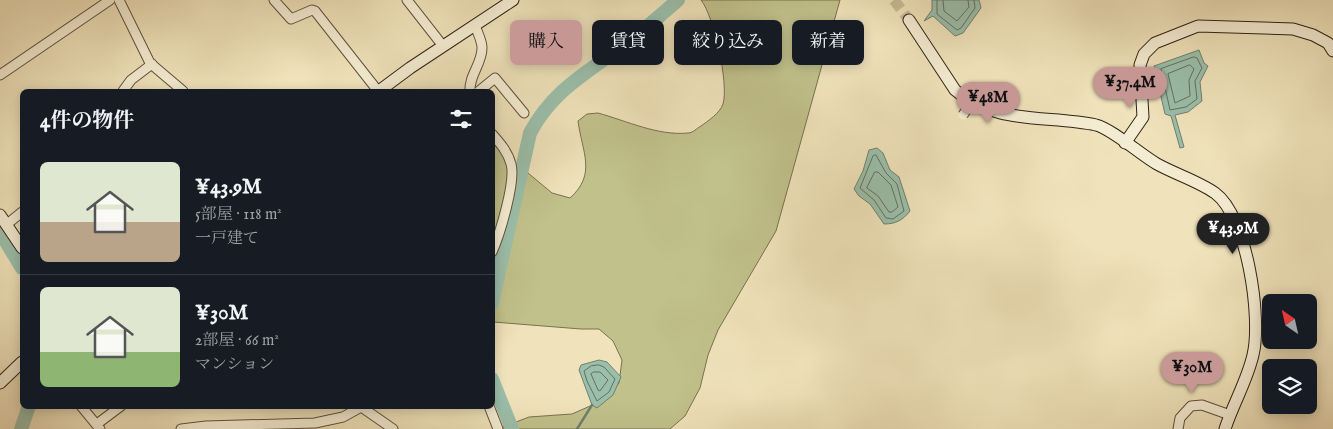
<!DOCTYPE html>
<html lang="ja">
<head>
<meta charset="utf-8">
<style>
	:root { --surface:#171b24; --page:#242831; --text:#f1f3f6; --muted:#9ea1a6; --line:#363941; --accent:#c59692 }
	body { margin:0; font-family:"IM FELL English","Noto Serif JP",serif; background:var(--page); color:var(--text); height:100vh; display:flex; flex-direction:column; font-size:19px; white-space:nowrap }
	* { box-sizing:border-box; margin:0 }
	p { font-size:16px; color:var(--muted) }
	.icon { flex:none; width:28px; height:28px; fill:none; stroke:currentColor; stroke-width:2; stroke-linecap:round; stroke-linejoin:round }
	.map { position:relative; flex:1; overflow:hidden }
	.details { position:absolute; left:20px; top:89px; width:475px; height:320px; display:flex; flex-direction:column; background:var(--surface); border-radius:8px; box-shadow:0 2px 12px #0003 }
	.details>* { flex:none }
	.guide { position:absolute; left:510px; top:20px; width:475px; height:45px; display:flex; gap:10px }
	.needle { width:32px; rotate:326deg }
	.tools { position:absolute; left:1262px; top:294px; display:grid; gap:10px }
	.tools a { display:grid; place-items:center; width:55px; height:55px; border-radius:8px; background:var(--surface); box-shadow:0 2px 12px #0003; font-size:25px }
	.price { position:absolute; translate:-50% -42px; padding:0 11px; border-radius:18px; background:var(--accent); color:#111; font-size:16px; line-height:32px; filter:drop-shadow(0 1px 2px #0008) }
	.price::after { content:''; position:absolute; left:50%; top:30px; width:15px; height:11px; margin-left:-8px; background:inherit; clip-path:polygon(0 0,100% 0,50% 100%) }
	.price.selected { background:#222; color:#fff }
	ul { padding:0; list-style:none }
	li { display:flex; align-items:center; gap:15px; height:125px; padding:0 20px }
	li+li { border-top:1px solid var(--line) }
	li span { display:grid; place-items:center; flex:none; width:140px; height:100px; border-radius:8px; color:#555 }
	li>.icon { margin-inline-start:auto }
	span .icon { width:60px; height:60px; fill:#fffc; stroke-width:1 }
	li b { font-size:21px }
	h2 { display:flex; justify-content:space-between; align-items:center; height:60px; padding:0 20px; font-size:21px }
	.pill { padding:0 18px; border-radius:8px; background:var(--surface); box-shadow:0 2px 12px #0003; font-size:18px; line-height:45px }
	.pill.selected { background:var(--accent); color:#111 }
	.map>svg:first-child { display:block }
	.green { fill:#c1c18b; stroke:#777250 }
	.water { fill:#9bbfab; stroke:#6f806f }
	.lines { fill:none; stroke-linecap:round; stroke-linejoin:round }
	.shore { stroke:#647060; stroke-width:1 }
	.stream { stroke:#6f806f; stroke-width:2.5 }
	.river { stroke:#9bbfab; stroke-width:14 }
	.secondary-tunnel { stroke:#c9bc9a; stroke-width:11; stroke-dasharray:11 5.5; stroke-linecap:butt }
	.street-casing { stroke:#5e523f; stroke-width:11 }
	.secondary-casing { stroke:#2d2216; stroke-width:13 }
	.street { stroke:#f5edd3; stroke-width:9 }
	.secondary { stroke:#f5edd3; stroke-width:11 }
	.street-bridge-casing { stroke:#5e523f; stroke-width:11; stroke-linecap:butt }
	.street-bridge { stroke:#f5edd3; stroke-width:9 }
</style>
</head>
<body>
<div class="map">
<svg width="1333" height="429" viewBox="0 0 1333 429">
	<rect width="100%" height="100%" fill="#f0e3bb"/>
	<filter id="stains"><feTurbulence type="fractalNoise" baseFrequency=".004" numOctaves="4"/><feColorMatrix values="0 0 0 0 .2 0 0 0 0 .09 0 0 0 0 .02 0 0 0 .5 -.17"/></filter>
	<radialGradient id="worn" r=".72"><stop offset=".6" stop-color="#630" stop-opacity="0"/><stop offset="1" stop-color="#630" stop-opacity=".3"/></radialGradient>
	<path class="green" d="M 701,0 L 840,0 L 776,231 L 718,330 L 708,355 L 700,388 L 685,416 L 670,429 L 498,429 L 529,417 L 572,414 L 606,399 L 619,383 L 622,360 L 613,341 L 599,329 L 581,329 L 493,322 L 492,143 L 552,193 L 570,198 C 597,174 582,152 578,121 L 587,114 L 598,113 C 627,121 658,136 688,133 C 693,133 697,128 701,126 C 708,121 720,113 723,104 C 729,84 714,16 701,0 Z"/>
	<g class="water">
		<polygon points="932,0 979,0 981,8 963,33 955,36 933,16 924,21 932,10"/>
		<polygon points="1199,50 1204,63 1208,66 1200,82 1202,101 1188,112 1175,115 1184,147 1180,148 1171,116 1165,114 1154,66"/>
		<path d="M 877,148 L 883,153 L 890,170 L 899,177 L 910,211 C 903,220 896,224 884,224 L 870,204 L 859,196 L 854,189 L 863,171 L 869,150 Z"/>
		<polygon points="599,360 607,362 621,377 613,395 597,408 592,405 579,370 581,365"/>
	</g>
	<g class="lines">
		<g class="shore">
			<polyline points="937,0 937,14 957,30 961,28 975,8 974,0"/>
			<polyline points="943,0 944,11 957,21 969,7 968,0"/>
			<polygon points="1194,57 1197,58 1202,68 1195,81 1197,99 1186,107 1170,110 1161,69"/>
			<polygon points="1190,65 1194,69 1189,80 1190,96 1175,103 1168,74"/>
			<polygon points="876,155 886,173 897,184 904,211 893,219 886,218 874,200 860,188 873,156"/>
			<polygon points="875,172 878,172 891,185 898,207 892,212 889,212 878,196 867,188"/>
			<polygon points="599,365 604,367 615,379 609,392 597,401 587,381 584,371 591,366"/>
			<polygon points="594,372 600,372 608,380 600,391 598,390 591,374"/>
		</g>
		<polyline class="stream" points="577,429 592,405"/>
		<g class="river">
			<polyline points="0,232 22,268"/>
			<path d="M 492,303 L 530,133 C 553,89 590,71 628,42 C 645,29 662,14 678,0"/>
			<polyline points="492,379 512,429"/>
			<polyline points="21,429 29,406"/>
		</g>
		<polyline class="secondary-tunnel" points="894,0 909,20"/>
		<defs>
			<g id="street">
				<polyline points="119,0 150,63 183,91"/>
				<polyline points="274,0 291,19 312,10 315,11 378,91"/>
				<polyline points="407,0 443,46"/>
				<polyline points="0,75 110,0"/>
				<polyline points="123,91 131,80 152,64"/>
				<path d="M 470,91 C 469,75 482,64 482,48 C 482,40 477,32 475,25"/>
				<polyline points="479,91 495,78 524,113"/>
				<path d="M 492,134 C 500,143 508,152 511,164 C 516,181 500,234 492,252"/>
				<polyline points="6,225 22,212"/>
				<polyline points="81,406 100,429"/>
				<polyline points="360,406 393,429"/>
				<polyline points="489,406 498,429"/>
				<polyline points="97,424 121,406"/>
				<polyline points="181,429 206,426 315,423 343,417 361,407"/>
				<polyline points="1178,429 1180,418 1191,406 1202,405 1230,415"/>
			</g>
			<g id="secondary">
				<path d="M 909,20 L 955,90 C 994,125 1049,115 1096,125 C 1112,129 1141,155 1157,164 C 1175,174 1198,181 1215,193 C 1247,216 1262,318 1253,355 C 1247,381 1233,404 1225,429"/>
				<polyline points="379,91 410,68 513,0"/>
				<polyline points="1125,143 1143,117 1140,65 1144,54 1155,43 1198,26 1293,29 1313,35 1328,43 1333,51"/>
				<polyline points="0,215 22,248"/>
				<polyline points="0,383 22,362"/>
			</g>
		</defs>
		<use href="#street" class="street-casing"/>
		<use href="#secondary" class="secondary-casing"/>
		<use href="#street" class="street"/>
		<use href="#secondary" class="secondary"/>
		<defs>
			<polyline id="street-bridge" points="963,115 982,86"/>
		</defs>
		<use href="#street-bridge" class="street-bridge-casing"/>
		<use href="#street-bridge" class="street-bridge"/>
	</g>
	<rect width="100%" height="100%" filter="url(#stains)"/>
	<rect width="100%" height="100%" fill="url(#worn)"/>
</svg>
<div class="tools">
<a><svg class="needle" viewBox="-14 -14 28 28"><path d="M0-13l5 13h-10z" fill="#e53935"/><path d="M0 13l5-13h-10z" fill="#9ea1a6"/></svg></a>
<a><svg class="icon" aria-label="layers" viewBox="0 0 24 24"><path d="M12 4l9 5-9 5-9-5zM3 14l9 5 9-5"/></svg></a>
</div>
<b class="price" style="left:1130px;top:109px">¥37.4M</b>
<b class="price" style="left:988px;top:124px">¥48M</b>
<b class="price selected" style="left:1233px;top:255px">¥43.9M</b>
<b class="price" style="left:1192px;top:394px">¥30M</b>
<div class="guide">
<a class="pill selected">購入</a>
<a class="pill">賃貸</a>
<a class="pill">絞り込み</a>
<a class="pill">新着</a>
</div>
<section class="details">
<h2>4件の物件<svg class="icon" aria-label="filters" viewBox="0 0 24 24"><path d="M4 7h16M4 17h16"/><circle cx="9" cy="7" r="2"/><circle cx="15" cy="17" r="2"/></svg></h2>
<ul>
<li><span style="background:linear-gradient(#dfe7d0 60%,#b9a48a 0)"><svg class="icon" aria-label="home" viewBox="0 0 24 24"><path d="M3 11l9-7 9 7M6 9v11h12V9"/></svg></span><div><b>¥43.9M</b><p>5部屋 · 118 m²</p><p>一戸建て</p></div></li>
<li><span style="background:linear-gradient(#dfe7d0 65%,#8fb573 0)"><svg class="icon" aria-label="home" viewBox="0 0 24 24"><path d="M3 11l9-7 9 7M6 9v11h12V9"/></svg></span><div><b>¥30M</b><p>2部屋 · 66 m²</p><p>マンション</p></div></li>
</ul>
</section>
</div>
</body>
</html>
